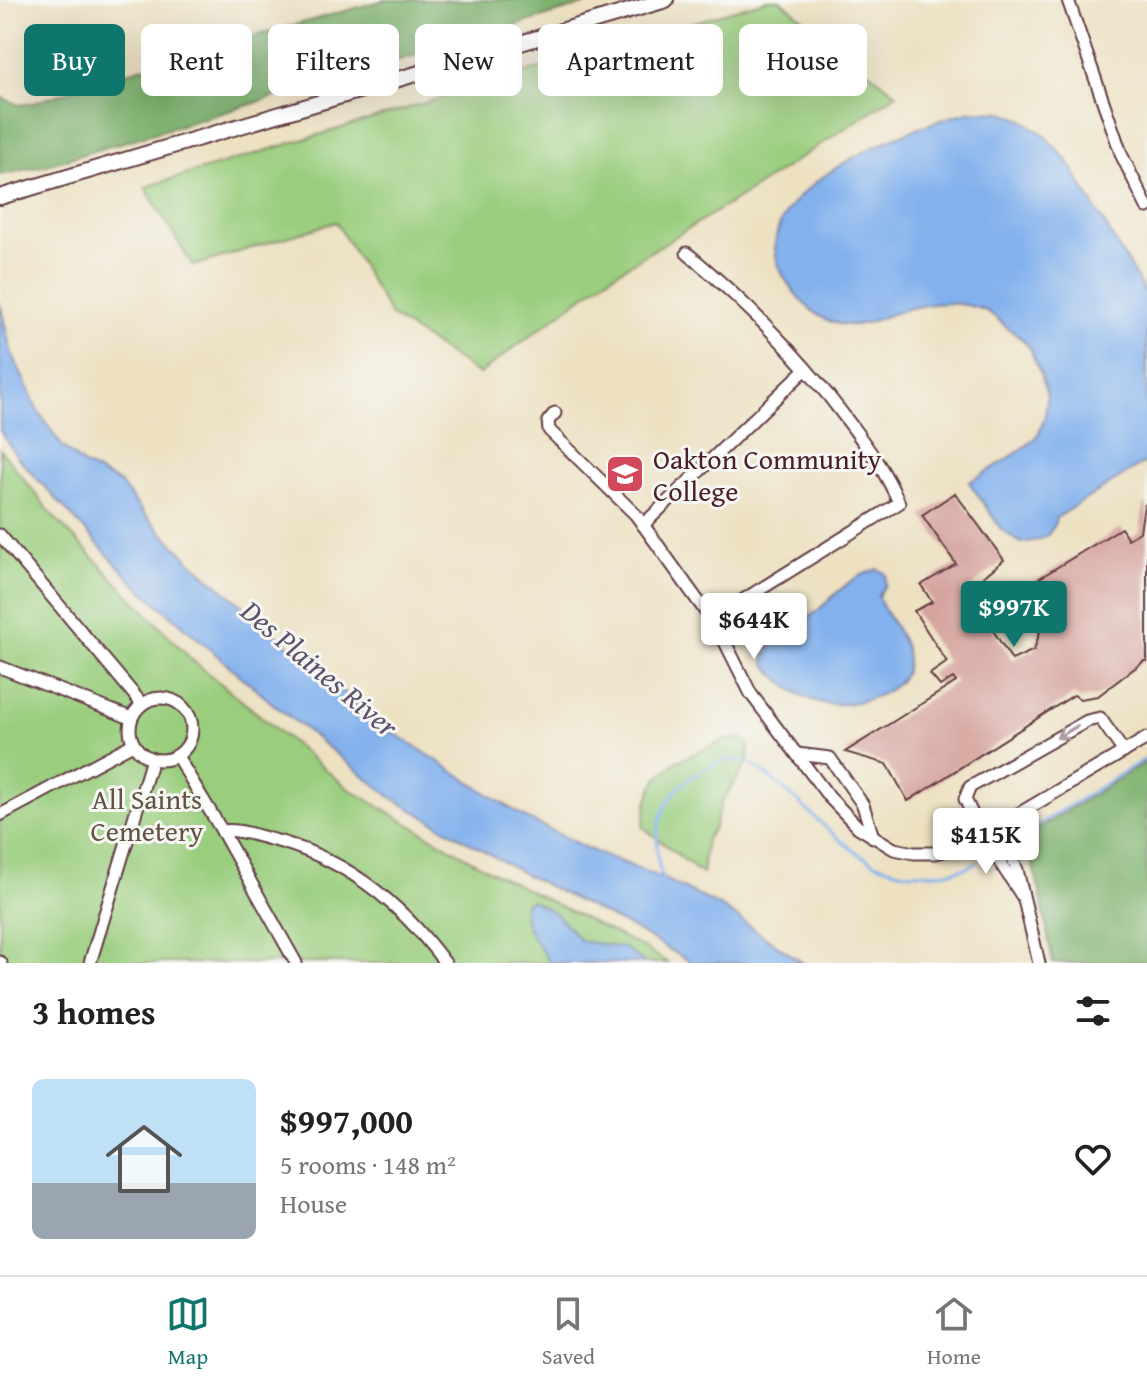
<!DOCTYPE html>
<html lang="en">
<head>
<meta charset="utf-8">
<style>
	:root { --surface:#fff; --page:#f6f6f6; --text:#222; --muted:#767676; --line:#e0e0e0; --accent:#0f766e }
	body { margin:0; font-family:"Gentium Book Plus",serif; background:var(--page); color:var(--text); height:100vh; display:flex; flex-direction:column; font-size:30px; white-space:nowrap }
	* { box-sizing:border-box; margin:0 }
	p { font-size:26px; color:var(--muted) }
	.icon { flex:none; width:44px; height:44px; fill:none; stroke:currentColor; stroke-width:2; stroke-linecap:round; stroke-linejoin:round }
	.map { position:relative; height:963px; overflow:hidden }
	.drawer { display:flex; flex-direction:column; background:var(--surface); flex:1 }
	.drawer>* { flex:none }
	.hud { position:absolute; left:24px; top:24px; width:1100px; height:72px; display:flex; gap:16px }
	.price { position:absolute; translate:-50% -68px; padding:0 18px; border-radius:8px; background:#fff; color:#222; font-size:26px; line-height:52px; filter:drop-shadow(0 2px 4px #0008) }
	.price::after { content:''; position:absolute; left:50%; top:48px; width:24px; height:18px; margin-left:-12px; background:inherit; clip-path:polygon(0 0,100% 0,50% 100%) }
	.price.current { background:var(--accent); color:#fff }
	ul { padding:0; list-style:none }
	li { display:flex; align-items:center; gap:24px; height:200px; padding:0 32px }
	li span { display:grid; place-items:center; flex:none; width:224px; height:160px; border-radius:12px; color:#555 }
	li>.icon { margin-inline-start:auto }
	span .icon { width:96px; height:96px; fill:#fffc; stroke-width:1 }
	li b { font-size:34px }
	h2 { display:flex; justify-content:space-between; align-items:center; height:96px; padding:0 32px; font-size:34px }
	.tag { padding:0 28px; border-radius:12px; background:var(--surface); box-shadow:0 8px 32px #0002; font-size:28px; line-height:72px }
	.tag.current { background:var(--accent); color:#fff }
	.menu { display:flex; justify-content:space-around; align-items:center; height:112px; border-top:2px solid var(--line); background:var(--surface); font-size:22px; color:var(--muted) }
	.menu a { display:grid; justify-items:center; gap:4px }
	.menu .current { color:var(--accent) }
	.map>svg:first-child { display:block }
	.green { fill:#9acd7d; stroke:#727654; stroke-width:2 }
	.forest { fill:#7bb06c; stroke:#62684c; stroke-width:2 }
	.water { fill:#82b1ed; stroke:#66688c; stroke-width:2 }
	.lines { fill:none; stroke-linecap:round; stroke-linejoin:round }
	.stream { stroke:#82b1ed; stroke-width:3 }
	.building { fill:#d6a49e }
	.minor-casing { stroke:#623c42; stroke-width:15 }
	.major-casing { stroke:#623c42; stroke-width:18 }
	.minor { stroke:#fff; stroke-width:11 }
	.major { stroke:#fff; stroke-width:14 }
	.oneway { stroke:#ae9aa0 }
	.labels { text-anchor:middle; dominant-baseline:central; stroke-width:6; stroke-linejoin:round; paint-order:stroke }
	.poi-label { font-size:28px; fill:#4a1f2b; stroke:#f6f6f2; text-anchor:start }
	.park-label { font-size:28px; fill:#625344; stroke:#f6f6f2 }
	.water-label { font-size:30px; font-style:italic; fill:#5e526f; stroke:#f6f6f2 }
</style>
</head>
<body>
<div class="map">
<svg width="1147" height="963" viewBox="0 0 1147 963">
	<rect width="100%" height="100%" fill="#f6f6f2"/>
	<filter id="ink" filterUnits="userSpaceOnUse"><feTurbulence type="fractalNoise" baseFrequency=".0125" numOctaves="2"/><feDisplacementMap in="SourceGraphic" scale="16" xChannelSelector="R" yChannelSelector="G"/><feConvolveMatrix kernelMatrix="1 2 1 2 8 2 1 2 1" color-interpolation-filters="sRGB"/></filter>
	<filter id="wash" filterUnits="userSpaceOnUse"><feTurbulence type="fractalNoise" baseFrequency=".006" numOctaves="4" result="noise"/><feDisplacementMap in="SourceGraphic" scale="32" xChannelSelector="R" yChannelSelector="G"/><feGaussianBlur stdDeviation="1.8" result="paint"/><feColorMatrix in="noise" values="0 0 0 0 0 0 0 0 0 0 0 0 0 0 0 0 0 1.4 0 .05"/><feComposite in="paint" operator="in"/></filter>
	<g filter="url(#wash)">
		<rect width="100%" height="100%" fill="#ede1c2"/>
		<g class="green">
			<polygon points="768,0 780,0 897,94 750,191 609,277 479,374 391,316 336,222 193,266 145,187"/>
			<polygon points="0,449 54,517 192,660 349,789 492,872 644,948 668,963 0,963"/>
			<path d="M 727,739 L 743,739 L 749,745 L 748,762 L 722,801 L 714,828 L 706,839 L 702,874 L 643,827 C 646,809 647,791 660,776 C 665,770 671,768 675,762 Z"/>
		</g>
		<g class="forest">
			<polygon points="384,0 601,0 43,166 0,175 0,97 19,105 33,103 140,68"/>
			<polygon points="1147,761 1147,963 1053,963 1040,892 1025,837"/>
		</g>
		<g class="water">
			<path d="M 973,111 L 1002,112 L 1023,120 L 1044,135 L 1067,160 L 1147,296 L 1147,461 L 1056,518 C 1052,538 1040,541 1020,543 L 1001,529 L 969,482 C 983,474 1031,447 1038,434 C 1043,426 1047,409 1047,399 C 1048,391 1032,350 1026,343 C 1019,336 1010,330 1003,324 C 997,319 991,312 984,310 C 958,300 933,302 907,309 C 880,316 860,332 831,322 C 810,314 795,295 784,277 C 733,191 916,124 973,111 Z"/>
			<polygon points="0,303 11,351 37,409 62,446 84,465 120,483 146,516 191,562 355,702 390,730 524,817 588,849 662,878 722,907 803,963 693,963 628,926 528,876 392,798 273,704 135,584 18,458 0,431"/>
			<path d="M 878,569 L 886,574 L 885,585 L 878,596 C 886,619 908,637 907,663 C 905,694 855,706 831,704 C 822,704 809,699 801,695 C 786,688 774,675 764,662 C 766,656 766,650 771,645 C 782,634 794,628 807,619 C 835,599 841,580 878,569 Z"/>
			<path d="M 532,900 L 556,914 L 581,941 L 624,948 L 645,963 L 550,963 C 540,946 517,922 526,902 Z"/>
		</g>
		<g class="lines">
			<g class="stream">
				<polyline points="1019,837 1147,758"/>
				<path d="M 663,882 C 649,833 659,792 706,768 C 720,761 730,757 746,762 C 755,764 764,773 771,779 C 819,814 852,870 917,873 C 938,874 957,873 976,863"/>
			</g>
		</g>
		<g id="blocks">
			<polygon class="building" points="955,493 1004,560 967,590 1012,660 1034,650 1047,610 1030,584 1121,528 1128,539 1140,532 1144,505 1147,503 1147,661 1144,661 1098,696 1080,699 1074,695 908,801 887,764 845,752 956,682 953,678 940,686 930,674 947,662 914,611 932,602 921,585 956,564 922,515"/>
		</g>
	</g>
	<g filter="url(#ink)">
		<use href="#blocks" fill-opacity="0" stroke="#623c42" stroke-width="2"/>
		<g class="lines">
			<defs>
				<g id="minor">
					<polyline points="1068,0 1122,156 1147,207"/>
					<path d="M 687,253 C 748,304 804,361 851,425 C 870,451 887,474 899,503 L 711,620"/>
					<polyline points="555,413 548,421 549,430 636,515 719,630 751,694 829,797 858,827 894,849 914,853 936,853 966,845 1147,738"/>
					<polyline points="643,525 806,369"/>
					<polyline points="0,535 142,704"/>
					<polyline points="0,667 131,718"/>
					<circle cx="161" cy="729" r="31"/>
					<polyline points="797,754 830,758 863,805 873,837"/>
					<path d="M 177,756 L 222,831 C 239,829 254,835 270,839 C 344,857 401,903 445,963"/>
					<polyline points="0,815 133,744"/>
					<polyline points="1000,824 1017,870 1039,963"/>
					<polyline points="222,831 296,963"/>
					<polyline points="1022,896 982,835 965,799 970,787 1087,721 1100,718 1124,752"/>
					<polyline points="0,962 1,963"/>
					<polyline points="90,963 152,759"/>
				</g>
				<polyline id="major" points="0,197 666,0"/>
			</defs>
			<use href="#minor" class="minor-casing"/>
			<use href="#major" class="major-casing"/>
			<use href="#minor" class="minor"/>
			<use href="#major" class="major"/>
		</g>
		<defs><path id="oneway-shaft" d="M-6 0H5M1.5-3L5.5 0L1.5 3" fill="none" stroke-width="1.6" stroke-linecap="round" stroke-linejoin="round" transform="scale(2)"/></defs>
		<use class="oneway" href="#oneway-shaft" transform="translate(1067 732) rotate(150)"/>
	</g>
	<defs>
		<symbol id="university-square" viewBox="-11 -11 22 22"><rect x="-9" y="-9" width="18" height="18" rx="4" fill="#d1495b" stroke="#f6f6f2"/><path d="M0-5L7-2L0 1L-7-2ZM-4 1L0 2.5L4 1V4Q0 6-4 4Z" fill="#fff"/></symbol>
	</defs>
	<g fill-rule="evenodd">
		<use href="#university-square" x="603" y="452" width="44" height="44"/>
	</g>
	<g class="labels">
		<g class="poi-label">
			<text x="653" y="458">Oakton Community<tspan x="653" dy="32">College</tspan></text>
		</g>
		<g class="park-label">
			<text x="147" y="798">All Saints<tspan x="147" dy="32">Cemetery</tspan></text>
		</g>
		<g class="water-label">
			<text transform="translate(320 668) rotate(40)">Des Plaines River</text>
		</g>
	</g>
</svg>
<b class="price current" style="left:1014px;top:649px">$997K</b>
<b class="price" style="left:754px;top:661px">$644K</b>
<b class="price" style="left:986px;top:876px">$415K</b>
<div class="hud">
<a class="tag current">Buy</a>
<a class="tag">Rent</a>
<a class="tag">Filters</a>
<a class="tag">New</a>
<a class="tag">Apartment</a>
<a class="tag">House</a>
</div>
</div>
<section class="drawer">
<h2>3 homes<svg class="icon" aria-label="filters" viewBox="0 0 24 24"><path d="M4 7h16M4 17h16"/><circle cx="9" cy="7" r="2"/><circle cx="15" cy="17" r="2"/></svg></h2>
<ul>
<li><span style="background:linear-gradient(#bfe0f5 65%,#9aa5b1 0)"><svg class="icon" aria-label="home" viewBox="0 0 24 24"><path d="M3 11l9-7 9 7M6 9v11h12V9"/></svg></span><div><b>$997,000</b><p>5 rooms · 148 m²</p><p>House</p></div><svg class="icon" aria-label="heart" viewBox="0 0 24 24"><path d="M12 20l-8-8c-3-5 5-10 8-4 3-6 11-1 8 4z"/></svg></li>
</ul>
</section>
<nav class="menu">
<a class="current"><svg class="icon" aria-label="map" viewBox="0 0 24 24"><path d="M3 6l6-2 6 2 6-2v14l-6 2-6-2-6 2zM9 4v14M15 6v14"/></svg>Map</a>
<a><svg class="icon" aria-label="saved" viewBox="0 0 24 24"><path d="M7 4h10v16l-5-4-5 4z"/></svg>Saved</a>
<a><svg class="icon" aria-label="home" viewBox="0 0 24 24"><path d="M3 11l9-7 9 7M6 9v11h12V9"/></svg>Home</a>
</nav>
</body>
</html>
